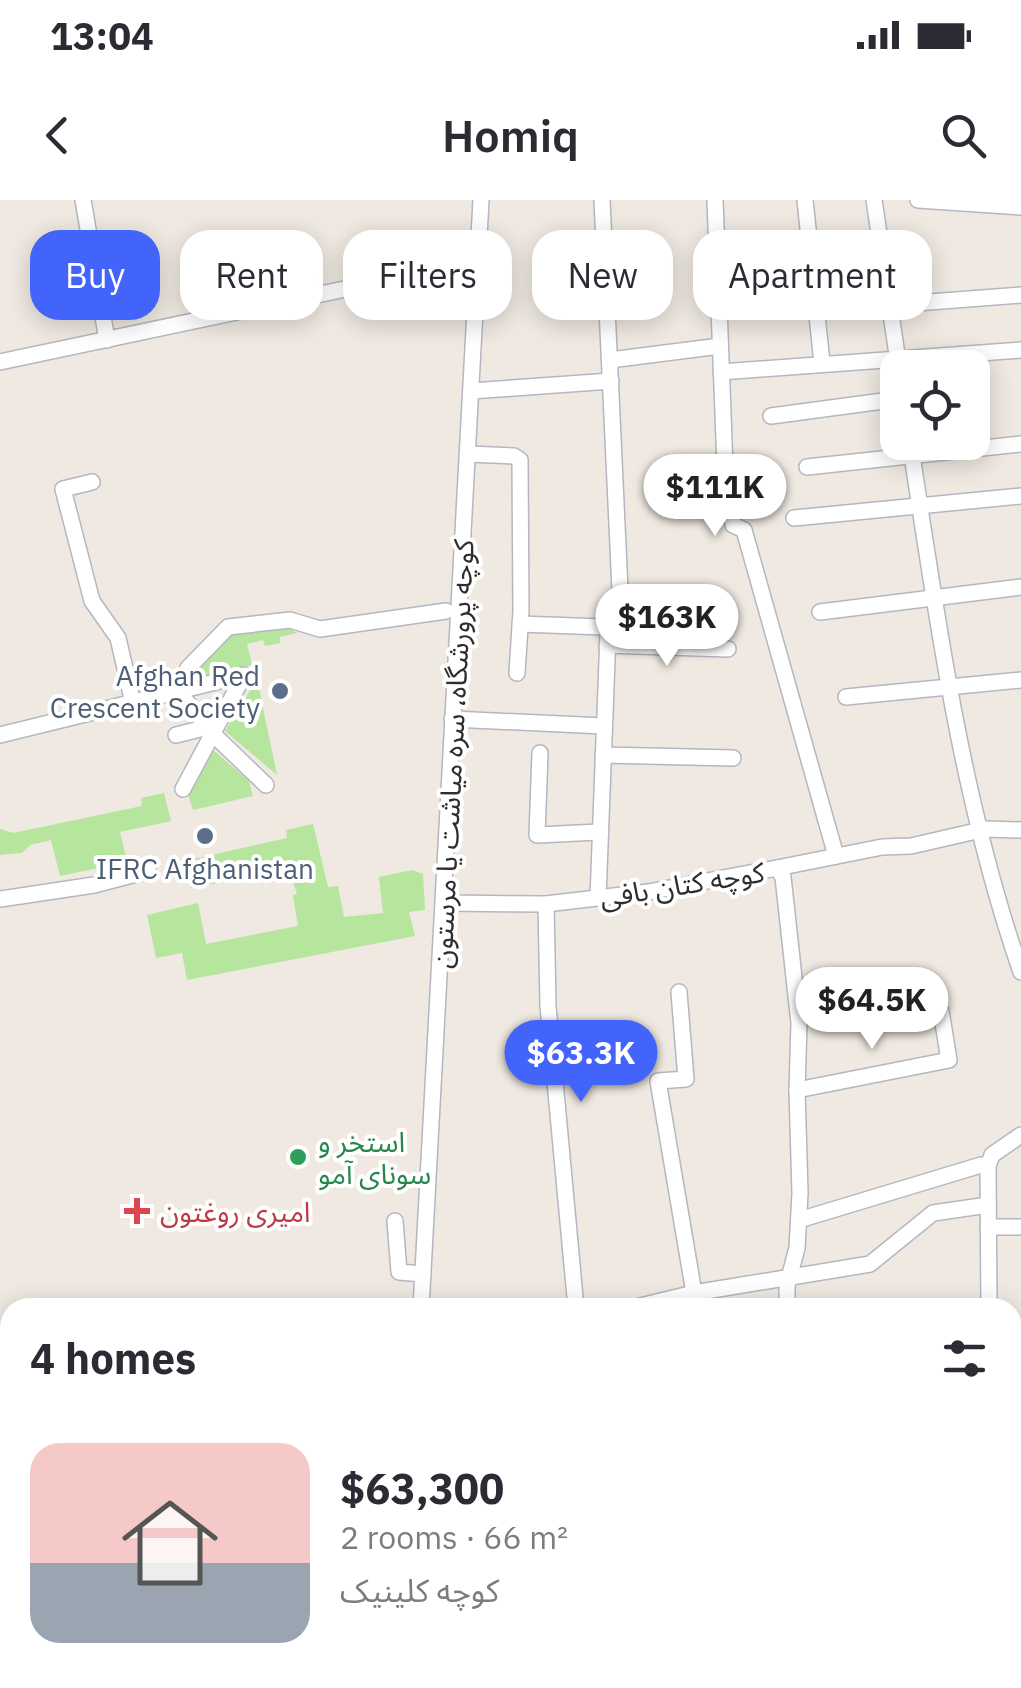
<!DOCTYPE html>
<html lang="en">
<head>
<meta charset="utf-8">
<style>
	:root { --surface:#fff; --page:#f7f7f7; --text:#2b2b33; --muted:#7c7c81; --line:#e1e1e2; --accent:#4264fb }
	body { margin:0; font-family:"IBM Plex Sans","Noto Sans Arabic",sans-serif; background:var(--page); color:var(--text); height:100vh; display:flex; flex-direction:column; font-size:38px; white-space:nowrap }
	* { box-sizing:border-box; margin:0 }
	p { font-size:32px; color:var(--muted) }
	.icon { flex:none; width:55px; height:55px; fill:none; stroke:currentColor; stroke-width:2; stroke-linecap:round; stroke-linejoin:round }
	.map { position:relative; flex:1; overflow:hidden }
	.details { position:absolute; left:0px; top:1098px; width:1022px; height:392px; display:flex; flex-direction:column; background:var(--surface); border-radius:30px 30px 0 0; box-shadow:0 5px 25px #0003 }
	.details>* { flex:none }
	.top-card { position:absolute; left:30px; top:30px; width:962px; height:90px; display:flex; gap:20px }
	.controls { position:absolute; left:880px; top:150px; display:grid; gap:20px }
	.controls a { display:grid; place-items:center; width:110px; height:110px; border-radius:20px; background:var(--surface); box-shadow:0 5px 25px #0003; font-size:50px }
	.price { position:absolute; translate:-50% -85px; padding:0 22px; border-radius:35px; background:#fff; color:#222; font-size:32px; line-height:65px; filter:drop-shadow(0 2px 5px #0008) }
	.price::after { content:''; position:absolute; left:50%; top:60px; width:30px; height:22px; margin-left:-15px; background:inherit; clip-path:polygon(0 0,100% 0,50% 100%) }
	.price.on { background:var(--accent); color:#fff }
	ul { padding:0; list-style:none }
	li { display:flex; align-items:center; gap:30px; height:250px; padding:0 30px }
	li+li { border-top:2px solid var(--line) }
	li span { display:grid; place-items:center; flex:none; width:280px; height:200px; border-radius:30px; color:#555 }
	li>.icon { margin-inline-start:auto }
	span .icon { width:120px; height:120px; fill:#fffc; stroke-width:1 }
	li b { font-size:42px }
	h2 { display:flex; justify-content:space-between; align-items:center; height:120px; padding:0 30px; font-size:42px }
	.tag { padding:0 35px; border-radius:30px; background:var(--surface); box-shadow:0 5px 25px #0003; font-size:35px; line-height:90px }
	.tag.on { background:var(--accent); color:#fff }
	.status { display:flex; justify-content:space-between; align-items:center; height:70px; padding:0 50px; background:var(--surface); direction:ltr }
	.status svg { height:28px; fill:currentColor }
	header { display:flex; justify-content:space-between; align-items:center; height:130px; padding:0 30px; background:var(--surface); font-size:45px; font-weight:600 }
	.map>svg:first-child { display:block }
	.green { fill:#b6e59e }
	.lines { fill:none; stroke-linecap:round; stroke-linejoin:round }
	.minor-casing { stroke:#b4b7c1; stroke-width:18 }
	.path { stroke:#c9c9c9; stroke-width:2.5; stroke-dasharray:8 5; stroke-linecap:butt }
	.minor { stroke:#fff; stroke-width:15 }
	.service-dot { fill:#5c6f8a; stroke:#fff; stroke-width:4 }
	.leisure-dot { fill:#2e9e5b; stroke:#fff; stroke-width:4 }
	.health-dot { fill:#e0444e; stroke:#fff; stroke-width:4 }
	.labels { text-anchor:middle; dominant-baseline:central; stroke-width:8; stroke-linejoin:round; paint-order:stroke }
	.service-label { font-size:28px; fill:#4e5e75; stroke:#fff; text-anchor:end }
	.street-label { font-size:28px; fill:#2e2e2e; stroke:#fff }
	.leisure-label { font-size:28px; fill:#27864d; stroke:#fff; text-anchor:start }
	.health-label { font-size:28px; fill:#be3a42; stroke:#fff; text-anchor:start }
</style>
</head>
<body>
<div class="status"><b>13:04</b><svg viewBox="0 0 49 12"><path d="M0 12V9h3v3zM5 12V6h3v6zM10 12V3h3v9zM15 12V0h3v12zM26 1h20v11H26zM47 4h2v5h-2z"/></svg></div>
<header><svg class="icon" aria-label="back" viewBox="0 0 24 24"><path d="M15 5l-7 7 7 7"/></svg>Homiq<svg class="icon" aria-label="search" viewBox="0 0 24 24"><circle cx="10" cy="10" r="6"/><path d="M15 15l6 6"/></svg></header>
<div class="map">
<svg width="1021" height="1488" viewBox="0 0 1021 1488">
	<rect width="100%" height="100%" fill="#efe9e1"/>
	<g class="green">
		<polygon points="284,425 297,433 280,437 280,443 265,446 263,440 247,444 252,465 192,479 190,473 232,435"/>
		<polygon points="257,479 277,575 225,531"/>
		<polygon points="212,549 249,581 253,596 193,610 188,594"/>
		<polygon points="164,593 171,621 120,632 127,662 60,676 51,640 30,645 22,653 0,655 0,629 13,633 142,606 141,598"/>
		<polygon points="313,624 328,687 338,686 344,717 383,713 379,677 412,670 423,674 425,710 409,712 415,736 187,780 182,753 156,758 147,715 198,703 206,744 298,726 293,695 297,694 289,670 191,688 187,673 196,670 194,659 287,638 286,630"/>
	</g>
	<g class="lines">
		<defs>
			<g id="minor">
				<polyline points="83,0 107,140"/>
				<polyline points="715,0 725,267 733,325 744,330 836,656"/>
				<polyline points="805,0 822,163"/>
				<polyline points="874,0 899,168"/>
				<polyline points="918,0 1021,7"/>
				<polyline points="890,105 1021,95"/>
				<polyline points="610,160 720,146"/>
				<polyline points="0,162 477,61"/>
				<polyline points="721,172 1021,150"/>
				<polyline points="471,191 611,181"/>
				<polyline points="771,216 898,199"/>
				<path d="M 910,242 C 937,420 962,602 1021,772"/>
				<polyline points="468,254 514,256 520,260 521,411 517,473"/>
				<polyline points="807,267 1021,244"/>
				<polyline points="92,282 63,289 92,401 118,438 133,503"/>
				<polyline points="794,318 1021,296"/>
				<polyline points="820,412 1021,387"/>
				<polyline points="520,424 603,427 608,434"/>
				<polyline points="607,445 728,449"/>
				<polyline points="178,491 188,468 228,427 290,420 320,429 446,411"/>
				<polyline points="178,491 213,534 266,585"/>
				<polyline points="846,497 1021,480"/>
				<polyline points="452,519 604,526"/>
				<polyline points="0,535 244,475 183,589"/>
				<polyline points="176,535 208,527"/>
				<polyline points="540,553 537,635 599,632"/>
				<polyline points="603,555 733,558"/>
				<polyline points="777,668 882,647 911,646 985,629 1021,630"/>
				<polyline points="598,698 608,434 622,433 602,0"/>
				<polyline points="0,699 94,685 148,671"/>
				<polyline points="444,703 546,704 648,692 777,668 783,677 799,823 797,890 800,993 797,1048 787,1086 787,1108"/>
				<polyline points="546,704 548,806 576,1108"/>
				<polyline points="679,792 686,879 658,881 694,1093"/>
				<polyline points="797,890 949,860 941,811"/>
				<polyline points="799,1020 981,965 988,966"/>
				<polyline points="395,1021 399,1072 423,1074"/>
				<polyline points="988,1027 1021,1027"/>
				<polyline points="421,1108 481,0"/>
				<polyline points="632,1108 694,1093 870,1064 933,1013 988,1005"/>
				<polyline points="989,1108 988,966 992,955 1021,935"/>
				<polyline points="1012,1173 1021,1173"/>
				<polyline points="0,1307 10,1334"/>
				<polyline points="1012,1414 1021,1413"/>
				<polyline points="64,1480 67,1488"/>
				<polyline points="787,1480 787,1488"/>
				<polyline points="995,1480 995,1488"/>
				<polyline points="155,1488 155,1480"/>
				<polyline points="380,1488 380,1480"/>
				<polyline points="401,1488 402,1480"/>
				<polyline points="572,1488 572,1480"/>
			</g>
		</defs>
		<use href="#minor" class="minor-casing"/>
		<g class="path">
			<polyline points="243,1488 244,1480"/>
			<polyline points="296,1488 296,1480"/>
			<polyline points="313,1488 313,1480"/>
		</g>
		<use href="#minor" class="minor"/>
	</g>
	<g class="service-dot">
		<circle cx="280" cy="491" r="10"/>
		<circle cx="205" cy="636" r="10"/>
	</g>
	<circle class="leisure-dot" cx="298" cy="957" r="10"/>
	<path class="health-dot" d="M132 996h10v10h10v10h-10v10h-10v-10h-10v-10h10z"/>
	<g class="labels">
		<g class="service-label">
			<text x="260" y="475">Afghan Red<tspan x="260" dy="32">Crescent Society</tspan></text>
			<text x="205" y="668" text-anchor="middle">IFRC Afghanistan</text>
		</g>
		<g class="street-label">
			<text transform="translate(452 554) rotate(-87)">کوچه پرورشگاه، سره میاشت یا مرستون</text>
			<text transform="translate(682 684) rotate(-9)">کوچه کتان بافی</text>
		</g>
		<g class="leisure-label">
			<text x="318" y="941">استخر و<tspan x="318" dy="32">سونای آمو</tspan></text>
		</g>
		<g class="health-label">
			<text x="160" y="1011">امیری روغتون</text>
		</g>
	</g>
</svg>
<div class="controls">
<a><svg class="icon" aria-label="locate" viewBox="0 0 24 24"><circle cx="12" cy="12" r="6"/><path d="M12 2v4M12 18v4M2 12h4M18 12h4"/></svg></a>
</div>
<b class="price" style="left:715px;top:339px">$111K</b>
<b class="price" style="left:667px;top:469px">$163K</b>
<b class="price" style="left:872px;top:852px">$64.5K</b>
<b class="price on" style="left:581px;top:905px">$63.3K</b>
<div class="top-card">
<a class="tag on">Buy</a>
<a class="tag">Rent</a>
<a class="tag">Filters</a>
<a class="tag">New</a>
<a class="tag">Apartment</a>
</div>
<section class="details">
<h2>4 homes<svg class="icon" aria-label="filters" viewBox="0 0 24 24"><path d="M4 7h16M4 17h16"/><circle cx="9" cy="7" r="2"/><circle cx="15" cy="17" r="2"/></svg></h2>
<ul>
<li><span style="background:linear-gradient(#f6c9c9 60%,#9aa5b1 0)"><svg class="icon" aria-label="home" viewBox="0 0 24 24"><path d="M3 11l9-7 9 7M6 9v11h12V9"/></svg></span><div><b>$63,300</b><p>2 rooms · 66 m²</p><p>کوچه کلینیک</p></div></li>
</ul>
</section>
</div>
</body>
</html>
